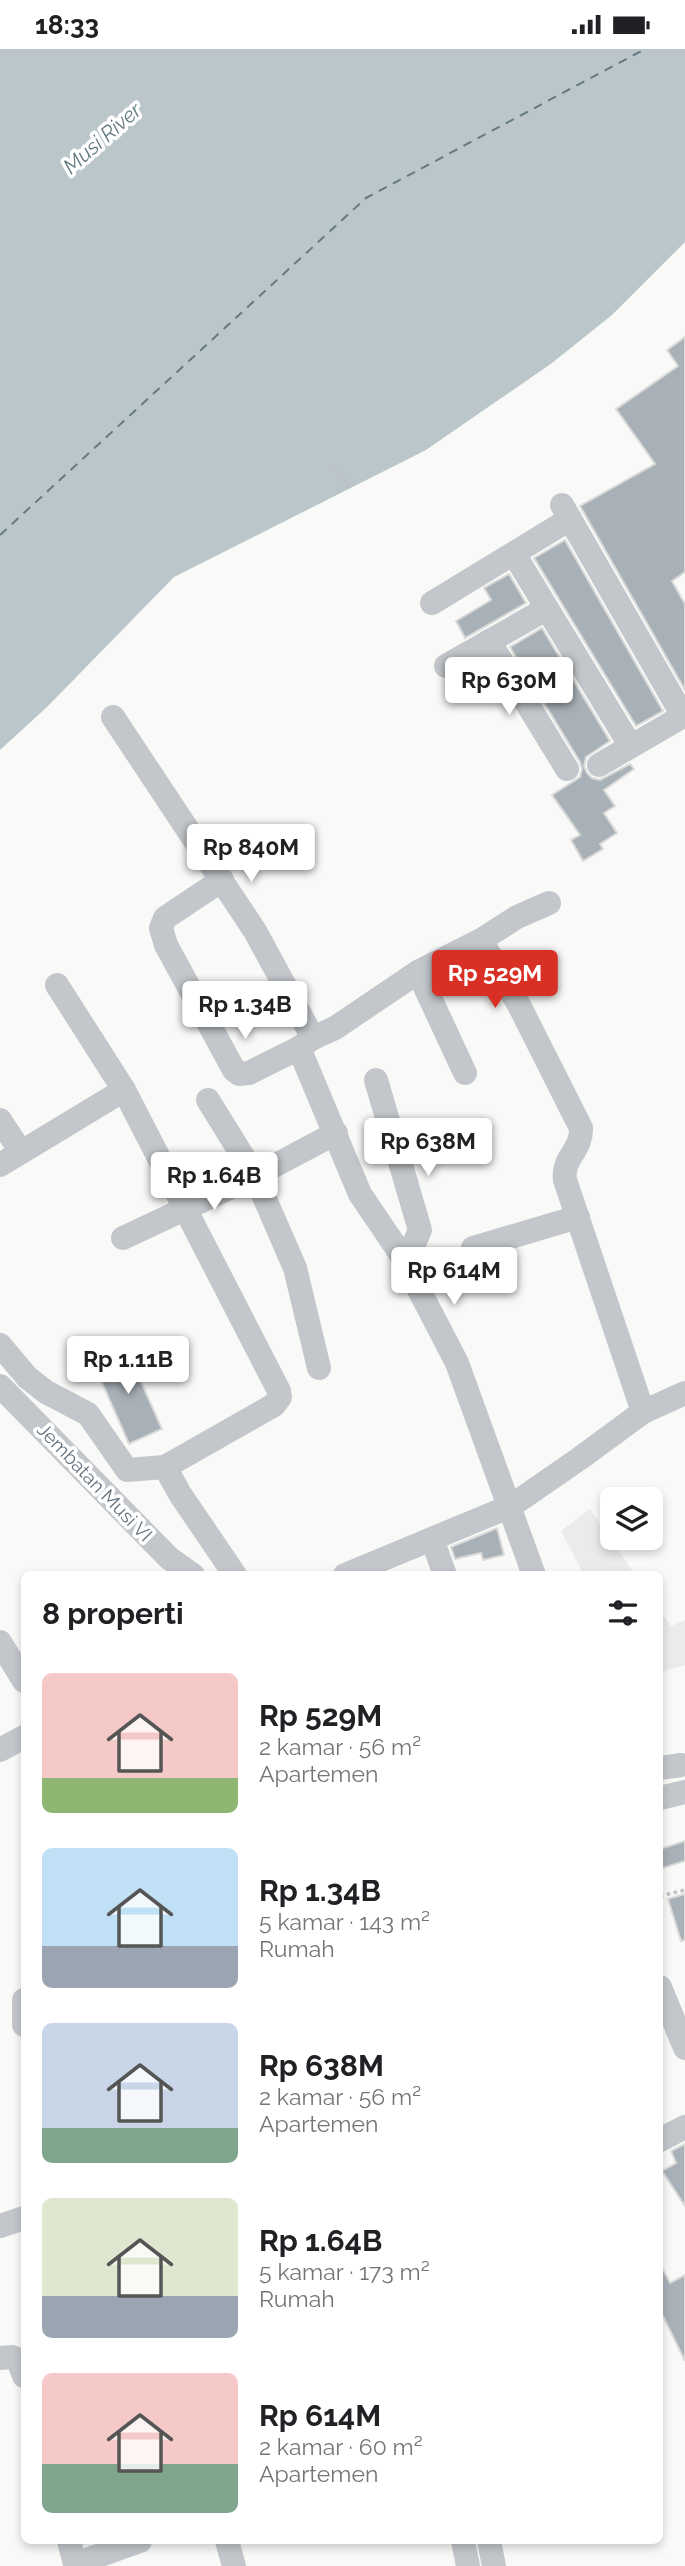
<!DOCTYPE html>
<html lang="id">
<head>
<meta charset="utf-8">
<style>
	:root { --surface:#fff; --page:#f2f2f2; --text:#202124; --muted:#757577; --accent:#d93025 }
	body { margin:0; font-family:Raleway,sans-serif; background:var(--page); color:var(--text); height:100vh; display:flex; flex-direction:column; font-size:26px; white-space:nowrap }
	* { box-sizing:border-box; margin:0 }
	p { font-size:23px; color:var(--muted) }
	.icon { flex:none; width:38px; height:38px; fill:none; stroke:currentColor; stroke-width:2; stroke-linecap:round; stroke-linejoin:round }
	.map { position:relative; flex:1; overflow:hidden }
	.panel { position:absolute; left:21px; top:1522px; width:642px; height:973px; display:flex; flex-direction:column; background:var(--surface); border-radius:10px; box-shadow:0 4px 10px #0003 }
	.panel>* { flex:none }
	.buttons { position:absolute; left:600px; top:1438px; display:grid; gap:14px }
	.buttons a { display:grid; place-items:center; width:63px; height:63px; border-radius:10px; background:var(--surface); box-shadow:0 4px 10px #0003; font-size:35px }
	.price { position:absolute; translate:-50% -60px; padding:0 16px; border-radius:7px; background:#fff; color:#222; font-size:23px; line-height:46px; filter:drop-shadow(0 2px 4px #0008) }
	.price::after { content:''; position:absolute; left:50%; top:42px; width:21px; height:16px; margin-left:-10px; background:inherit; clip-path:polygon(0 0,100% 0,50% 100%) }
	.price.current { background:var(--accent); color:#fff }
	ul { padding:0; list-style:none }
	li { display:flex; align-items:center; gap:21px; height:175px; padding:0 21px }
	li span { display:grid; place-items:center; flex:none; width:196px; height:140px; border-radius:10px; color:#555 }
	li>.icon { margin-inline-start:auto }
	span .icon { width:84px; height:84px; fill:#fffc; stroke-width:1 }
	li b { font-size:30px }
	h2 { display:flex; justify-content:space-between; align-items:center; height:84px; padding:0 21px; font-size:30px }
	.status { display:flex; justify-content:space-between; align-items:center; height:49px; padding:0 35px; background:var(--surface); direction:ltr }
	.status svg { height:19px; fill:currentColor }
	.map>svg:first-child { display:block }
	.built { fill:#eaebea }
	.water { fill:#bbc6cb }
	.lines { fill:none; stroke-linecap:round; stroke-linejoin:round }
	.ferry { stroke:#647a83; stroke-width:2; stroke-dasharray:9 7; stroke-linecap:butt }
	.building { fill:#a9b1b8; stroke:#dbdbd9; stroke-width:2 }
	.path { stroke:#bfc1c4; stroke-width:3.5; stroke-dasharray:3.5 3.5; stroke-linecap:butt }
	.minor { stroke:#c3c7cb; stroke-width:24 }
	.labels { text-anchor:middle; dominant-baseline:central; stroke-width:7; stroke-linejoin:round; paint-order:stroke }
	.street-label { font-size:19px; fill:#657482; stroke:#fff }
	.water-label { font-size:21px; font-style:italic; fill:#647a83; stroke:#fff }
</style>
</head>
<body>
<div class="status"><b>18:33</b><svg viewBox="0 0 49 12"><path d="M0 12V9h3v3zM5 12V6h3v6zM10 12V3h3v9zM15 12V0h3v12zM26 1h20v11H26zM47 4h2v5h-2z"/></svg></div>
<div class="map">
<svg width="685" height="2517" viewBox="0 0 685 2517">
	<rect width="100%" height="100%" fill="#f9faf7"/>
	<g class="built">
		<polygon points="590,1460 635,1526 584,1526 561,1482"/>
		<polygon points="660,1561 671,1577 685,1571 685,1616 660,1623"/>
	</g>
	<polygon class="water" points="0,0 685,0 685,193 612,266 552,314 426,401 174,528 47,658 0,701"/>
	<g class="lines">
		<polyline class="ferry" points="0,486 366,149 645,0"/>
	</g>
	<g class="building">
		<polygon points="685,288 685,523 672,532 685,555 685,641 580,457 655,415 616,360 678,317 667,301"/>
		<polygon points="565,491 663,662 636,677 534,509"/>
		<polygon points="509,525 526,554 465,589 456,572 491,551 484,539"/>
		<polygon points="542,579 610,692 586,708 584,717 587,724 592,729 600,731 630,715 634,720 604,741 615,757 604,764 617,784 600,795 603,800 583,812 571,791 580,786 552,746 580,728 582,720 580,713 510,598"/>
		<polygon points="126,1299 162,1380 129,1395 93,1313"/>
		<polygon points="497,1479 504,1506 483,1511 481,1504 455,1510 451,1498"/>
		<polygon points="685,1792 685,1812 660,1820 660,1800"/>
		<polygon points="685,1845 685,1891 681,1892 668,1850"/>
		<polygon points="685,2095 685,2157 662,2122 676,2114 671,2102"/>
		<polygon points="660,2215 670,2234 685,2226 685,2312 660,2261"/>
	</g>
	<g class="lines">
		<g class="path">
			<polyline points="334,418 351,440"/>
			<polyline points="660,1847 685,1841"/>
		</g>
		<g class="minor">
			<polyline points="562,456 683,667 599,716"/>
			<polyline points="514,505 630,696"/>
			<polyline points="432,554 570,470"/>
			<polyline points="489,592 567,720"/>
			<polyline points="446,617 546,560"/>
			<polyline points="113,668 255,882 313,989 299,999"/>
			<polyline points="222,831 165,869 161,879 166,896 234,1021 239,1025 249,1024 299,999 360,1145 400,1204 457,1314 534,1526"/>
			<path d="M 481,891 L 520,958 L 581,1079 C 582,1102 562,1108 565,1131 L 643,1363"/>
			<polyline points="418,923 465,1024"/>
			<polyline points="313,989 335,979 418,923 481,891 517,868 549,854"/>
			<polyline points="376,1031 420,1181 414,1195 400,1204"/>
			<polyline points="208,1051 255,1127 295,1219 319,1319"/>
			<polyline points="0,1071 21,1103"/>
			<polyline points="0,1116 124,1041"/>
			<polyline points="123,1189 255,1127 336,1084"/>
			<polyline points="473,1199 578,1168"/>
			<polyline points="0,1296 27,1328 46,1343 88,1365 127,1421 165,1418 274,1356 280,1348 279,1342 124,1041 57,936"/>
			<polyline points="0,1337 169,1509 193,1526"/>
			<polyline points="165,1418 180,1445 235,1526"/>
			<polyline points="432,1490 445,1526"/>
			<polyline points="345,1526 511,1457 579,1410 643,1363 685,1344"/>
			<polyline points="0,1593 24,1632"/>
			<polyline points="0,1701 24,1688"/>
			<polyline points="660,1719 681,1716"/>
			<polyline points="660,1749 685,1743"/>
			<polyline points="660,1938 685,1999"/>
			<polyline points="24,1951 24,1976"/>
			<polyline points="660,2091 685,2078"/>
			<polyline points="0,2177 24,2169"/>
			<polyline points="0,2309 12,2308 18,2311 24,2327"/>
			<polyline points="69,2492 75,2515 140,2492"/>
			<polyline points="227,2492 234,2517"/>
			<polyline points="463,2492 468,2517"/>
			<polyline points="489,2492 494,2517"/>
		</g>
	</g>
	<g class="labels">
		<g class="street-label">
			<text transform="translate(95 1433) rotate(46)">Jembatan Musi VI</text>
		</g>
		<g class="water-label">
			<text transform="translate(102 89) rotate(-41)">Musi River</text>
		</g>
	</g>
</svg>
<div class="buttons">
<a><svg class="icon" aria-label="layers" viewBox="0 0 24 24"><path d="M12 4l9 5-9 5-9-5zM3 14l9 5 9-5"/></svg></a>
</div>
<b class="price" style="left:509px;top:668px">Rp 630M</b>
<b class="price" style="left:251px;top:835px">Rp 840M</b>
<b class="price current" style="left:495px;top:961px">Rp 529M</b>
<b class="price" style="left:245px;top:992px">Rp 1.34B</b>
<b class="price" style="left:428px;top:1129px">Rp 638M</b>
<b class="price" style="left:214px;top:1163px">Rp 1.64B</b>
<b class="price" style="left:454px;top:1258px">Rp 614M</b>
<b class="price" style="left:128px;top:1347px">Rp 1.11B</b>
<section class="panel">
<h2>8 properti<svg class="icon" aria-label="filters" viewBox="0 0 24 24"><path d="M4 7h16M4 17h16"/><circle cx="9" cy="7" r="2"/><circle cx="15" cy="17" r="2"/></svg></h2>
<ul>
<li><span style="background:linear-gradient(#f6c9c9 75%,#8fb573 0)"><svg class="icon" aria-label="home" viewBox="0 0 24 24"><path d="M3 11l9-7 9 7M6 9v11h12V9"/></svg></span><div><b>Rp 529M</b><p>2 kamar · 56 m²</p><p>Apartemen</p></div></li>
<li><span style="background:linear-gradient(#bfe0f5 70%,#9aa5b1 0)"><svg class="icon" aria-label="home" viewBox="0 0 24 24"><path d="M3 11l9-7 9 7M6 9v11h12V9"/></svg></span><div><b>Rp 1.34B</b><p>5 kamar · 143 m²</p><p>Rumah</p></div></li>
<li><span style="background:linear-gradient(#c9d6e8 75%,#7fa58c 0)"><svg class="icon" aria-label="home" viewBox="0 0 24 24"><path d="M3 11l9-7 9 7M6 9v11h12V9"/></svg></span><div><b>Rp 638M</b><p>2 kamar · 56 m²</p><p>Apartemen</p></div></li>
<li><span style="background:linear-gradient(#dfe7d0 70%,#9aa5b1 0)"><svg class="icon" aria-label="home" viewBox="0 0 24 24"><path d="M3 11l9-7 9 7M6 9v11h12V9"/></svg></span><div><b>Rp 1.64B</b><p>5 kamar · 173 m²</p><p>Rumah</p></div></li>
<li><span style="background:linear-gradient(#f6c9c9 65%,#7fa58c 0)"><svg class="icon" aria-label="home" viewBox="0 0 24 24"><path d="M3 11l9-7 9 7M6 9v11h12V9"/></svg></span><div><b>Rp 614M</b><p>2 kamar · 60 m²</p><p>Apartemen</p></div></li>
</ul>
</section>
</div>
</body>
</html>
